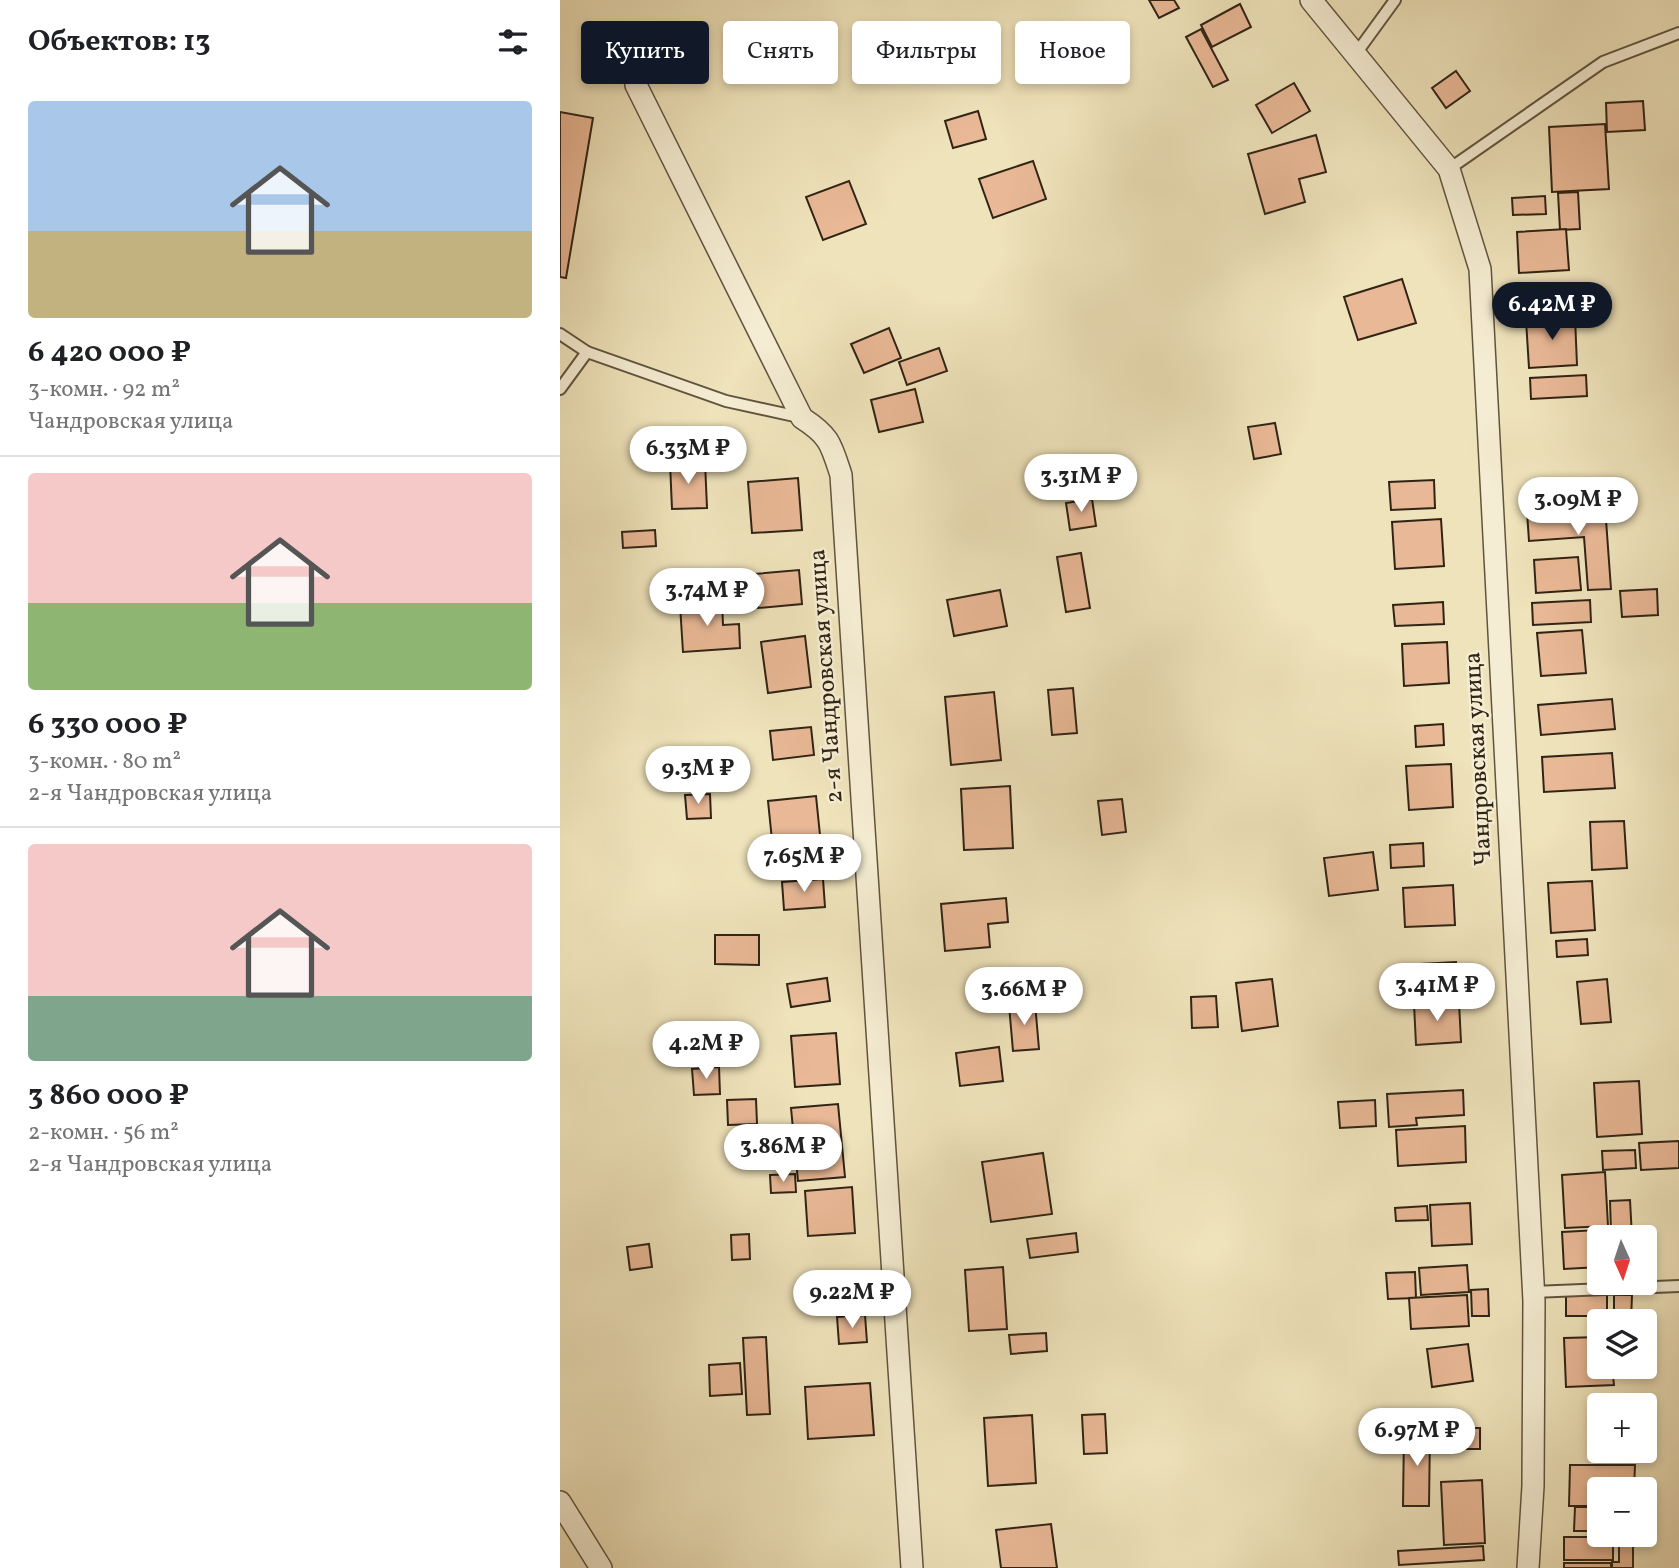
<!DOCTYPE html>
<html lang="ru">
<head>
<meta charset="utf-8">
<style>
	:root { --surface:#fff; --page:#f6f6f6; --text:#202124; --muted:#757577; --line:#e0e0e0; --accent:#111827 }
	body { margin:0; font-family:Vollkorn,serif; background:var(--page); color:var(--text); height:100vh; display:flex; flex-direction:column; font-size:26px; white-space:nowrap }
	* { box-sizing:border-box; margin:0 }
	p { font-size:23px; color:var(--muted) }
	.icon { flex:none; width:38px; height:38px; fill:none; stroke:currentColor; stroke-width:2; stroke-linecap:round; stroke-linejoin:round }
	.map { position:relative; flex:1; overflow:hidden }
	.details { display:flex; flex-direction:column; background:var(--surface); width:560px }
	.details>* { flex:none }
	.top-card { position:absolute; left:21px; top:21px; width:665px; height:63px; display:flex; gap:14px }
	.needle { width:46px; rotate:177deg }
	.buttons { position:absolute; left:1027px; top:1225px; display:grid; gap:14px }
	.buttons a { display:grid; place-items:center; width:70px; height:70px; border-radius:7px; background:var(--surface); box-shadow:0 4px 10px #0003; font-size:35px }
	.price { position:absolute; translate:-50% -60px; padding:0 16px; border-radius:24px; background:#fff; color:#222; font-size:23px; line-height:46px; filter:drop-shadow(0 2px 4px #0008) }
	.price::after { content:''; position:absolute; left:50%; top:42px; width:21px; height:16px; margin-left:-10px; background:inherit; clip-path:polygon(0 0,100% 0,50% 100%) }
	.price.on { background:var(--accent); color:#fff }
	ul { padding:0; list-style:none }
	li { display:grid; align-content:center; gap:14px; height:371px; padding:0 28px }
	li+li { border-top:2px solid var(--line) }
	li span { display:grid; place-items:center; height:217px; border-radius:7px; color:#555 }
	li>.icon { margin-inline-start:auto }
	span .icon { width:126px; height:126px; fill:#fffc; stroke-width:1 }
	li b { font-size:30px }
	h2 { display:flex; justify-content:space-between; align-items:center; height:84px; padding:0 28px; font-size:30px }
	.tag { padding:0 24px; border-radius:7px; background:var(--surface); box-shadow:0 4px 10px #0003; font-size:24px; line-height:63px }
	.tag.on { background:var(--accent); color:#fff }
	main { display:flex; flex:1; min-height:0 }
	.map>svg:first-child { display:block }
	.building { fill:#e9b896; stroke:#302415; stroke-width:2 }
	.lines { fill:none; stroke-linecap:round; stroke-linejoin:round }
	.service-casing { stroke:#60543e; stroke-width:14 }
	.minor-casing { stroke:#60543e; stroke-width:24 }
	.service { stroke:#f5edd3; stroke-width:10 }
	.minor { stroke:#f5edd3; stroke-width:21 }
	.labels { text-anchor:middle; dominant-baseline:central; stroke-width:5; stroke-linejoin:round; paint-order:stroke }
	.street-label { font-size:24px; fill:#302415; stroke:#f5edd3 }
</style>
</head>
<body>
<main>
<section class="details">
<h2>Объектов: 13<svg class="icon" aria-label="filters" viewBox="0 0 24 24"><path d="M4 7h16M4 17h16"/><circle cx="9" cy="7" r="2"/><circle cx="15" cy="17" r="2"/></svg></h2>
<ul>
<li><span style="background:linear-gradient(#a9c7e8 60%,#c2b280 0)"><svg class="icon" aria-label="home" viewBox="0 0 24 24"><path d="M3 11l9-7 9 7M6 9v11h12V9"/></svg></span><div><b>6 420 000 ₽</b><p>3-комн. · 92 m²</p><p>Чандровская улица</p></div></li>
<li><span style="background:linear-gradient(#f6c9c9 60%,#8fb573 0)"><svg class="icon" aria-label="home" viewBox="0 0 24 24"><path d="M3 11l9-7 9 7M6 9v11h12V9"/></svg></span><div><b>6 330 000 ₽</b><p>3-комн. · 80 m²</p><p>2-я Чандровская улица</p></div></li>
<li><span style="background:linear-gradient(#f6c9c9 70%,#7fa58c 0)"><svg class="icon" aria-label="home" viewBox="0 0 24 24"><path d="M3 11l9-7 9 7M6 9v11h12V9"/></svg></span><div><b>3 860 000 ₽</b><p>2-комн. · 56 m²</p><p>2-я Чандровская улица</p></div></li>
</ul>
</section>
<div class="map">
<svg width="1119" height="1568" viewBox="0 0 1119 1568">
	<rect width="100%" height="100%" fill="#efe3bb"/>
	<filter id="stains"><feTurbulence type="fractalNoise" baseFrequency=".00286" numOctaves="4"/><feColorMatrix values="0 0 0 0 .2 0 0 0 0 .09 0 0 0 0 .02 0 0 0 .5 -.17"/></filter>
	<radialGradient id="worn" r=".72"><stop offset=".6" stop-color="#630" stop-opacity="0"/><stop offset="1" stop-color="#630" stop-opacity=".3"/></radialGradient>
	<g class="building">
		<polygon points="589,0 614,0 619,8 599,18"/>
		<polygon points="680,4 691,27 652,47 641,25"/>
		<polygon points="641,29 668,80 653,87 626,37"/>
		<polygon points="896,71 910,91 886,108 872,88"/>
		<polygon points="734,83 750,111 712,133 696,105"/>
		<polygon points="1083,101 1085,130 1047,132 1046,103"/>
		<polygon points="418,111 426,139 393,148 385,121"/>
		<polygon points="0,112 33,118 6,278 0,277"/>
		<polygon points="1045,124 1049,189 992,192 989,127"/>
		<polygon points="756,135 766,172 739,179 745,202 705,214 688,154"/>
		<polygon points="473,161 486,199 433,218 419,179"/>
		<polygon points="289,181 306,224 263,240 246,197"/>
		<polygon points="1018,192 1020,229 1000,230 998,193"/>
		<polygon points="985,196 986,214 953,215 952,198"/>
		<polygon points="1006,229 1009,270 959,273 957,232"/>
		<polygon points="842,279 856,323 798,340 784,297"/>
		<polygon points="974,296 974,304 982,303 982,317 957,318 956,297"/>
		<polygon points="1015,317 1017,365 969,368 966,320"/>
		<polygon points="329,328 341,358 304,373 291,344"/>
		<polygon points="379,348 387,371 347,385 339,362"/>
		<polygon points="1026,375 1027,396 971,399 970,378"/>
		<polygon points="355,389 363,422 319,432 311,400"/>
		<polygon points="715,423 721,454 694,459 688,427"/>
		<polygon points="145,462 147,508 112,509 110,463"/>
		<polygon points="238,478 242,530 192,533 188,482"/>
		<polygon points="874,480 875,508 831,510 829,482"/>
		<polygon points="532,499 536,526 510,530 506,503"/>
		<polygon points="1045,506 1051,589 1028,590 1024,537 969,541 967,512"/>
		<polygon points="881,519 884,566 835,569 832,522"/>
		<polygon points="95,530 96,546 63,548 62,532"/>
		<polygon points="521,553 530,608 506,612 497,557"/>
		<polygon points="1018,557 1021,590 976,593 974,560"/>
		<polygon points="239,570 242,604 198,608 195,574"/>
		<polygon points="1097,589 1098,615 1062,617 1060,591"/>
		<polygon points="440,590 447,626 394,636 387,600"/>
		<polygon points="1030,600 1031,622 973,625 972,603"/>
		<polygon points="162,601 163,625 179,624 180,648 123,652 120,605"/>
		<polygon points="883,602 884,624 835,626 833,605"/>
		<polygon points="1022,630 1026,673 981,676 977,633"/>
		<polygon points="245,636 251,687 208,693 201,642"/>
		<polygon points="887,642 889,683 844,686 842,644"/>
		<polygon points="513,688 517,733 492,735 488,690"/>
		<polygon points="434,692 441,760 391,765 385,697"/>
		<polygon points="1052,699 1055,729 981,735 978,705"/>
		<polygon points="883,724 884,745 856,747 855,726"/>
		<polygon points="251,727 254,755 213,760 210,731"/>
		<polygon points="1052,753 1055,788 984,792 982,757"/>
		<polygon points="891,764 893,807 849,810 846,766"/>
		<polygon points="450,786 453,848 404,850 401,789"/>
		<polygon points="150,794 151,818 127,819 125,795"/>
		<polygon points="256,796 261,845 213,850 208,801"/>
		<polygon points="562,799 566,832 542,835 538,801"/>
		<polygon points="1064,821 1067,868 1032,870 1030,822"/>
		<polygon points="863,843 864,866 831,868 830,845"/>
		<polygon points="813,852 818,890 769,896 764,858"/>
		<polygon points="263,879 265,907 224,910 222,882"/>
		<polygon points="1032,881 1035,930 991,933 988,883"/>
		<polygon points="893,885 895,925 845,927 843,888"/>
		<polygon points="446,898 448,922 428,924 430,947 385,951 381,904"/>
		<polygon points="155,935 199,935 199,965 155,964"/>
		<polygon points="1027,939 1028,955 997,957 996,941"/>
		<polygon points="896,962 898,988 862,990 860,964"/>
		<polygon points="857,970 858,1000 832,1002 831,971"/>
		<polygon points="267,978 270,1001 231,1007 227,984"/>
		<polygon points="712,979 718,1026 682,1031 676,983"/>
		<polygon points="1047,979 1051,1022 1021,1024 1017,982"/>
		<polygon points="656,996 658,1027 632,1028 631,997"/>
		<polygon points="899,1002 901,1042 856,1045 854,1004"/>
		<polygon points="475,1003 479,1049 453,1051 449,1005"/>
		<polygon points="276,1033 280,1084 235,1087 231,1036"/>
		<polygon points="439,1047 443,1081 400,1086 396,1053"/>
		<polygon points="159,1067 160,1094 134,1095 132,1069"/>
		<polygon points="1079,1081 1082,1134 1037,1137 1034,1083"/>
		<polygon points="903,1090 904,1115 856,1118 857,1125 829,1127 827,1094"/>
		<polygon points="196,1099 197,1124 168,1125 167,1100"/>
		<polygon points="815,1100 816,1126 780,1128 778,1102"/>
		<polygon points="278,1104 285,1177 238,1181 231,1108"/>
		<polygon points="905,1126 906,1162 838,1166 836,1130"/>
		<polygon points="1119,1141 1119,1168 1081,1170 1079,1143"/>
		<polygon points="1075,1150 1076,1168 1043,1170 1042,1151"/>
		<polygon points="483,1153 492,1214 431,1222 422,1162"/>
		<polygon points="1045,1172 1048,1226 1005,1228 1002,1175"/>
		<polygon points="235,1174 236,1192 211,1193 210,1175"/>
		<polygon points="292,1187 295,1233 248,1236 245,1191"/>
		<polygon points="1070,1200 1072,1237 1041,1237 1040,1232 1051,1232 1050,1201"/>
		<polygon points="910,1203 912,1244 872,1246 870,1205"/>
		<polygon points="867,1206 868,1220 836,1221 835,1208"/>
		<polygon points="1038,1230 1040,1267 1004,1269 1002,1232"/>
		<polygon points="516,1233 518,1252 470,1258 467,1239"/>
		<polygon points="189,1234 190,1259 172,1260 171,1235"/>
		<polygon points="89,1244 92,1267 70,1270 67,1247"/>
		<polygon points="907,1265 909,1292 861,1295 859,1268"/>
		<polygon points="443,1267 447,1329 409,1331 405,1270"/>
		<polygon points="855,1272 856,1298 828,1299 826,1273"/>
		<polygon points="928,1289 929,1316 912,1316 911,1290"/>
		<rect x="1006" y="1293" width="41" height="23"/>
		<polygon points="907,1295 909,1326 851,1329 849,1298"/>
		<polygon points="1054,1295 1072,1295 1071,1321 1054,1321"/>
		<polygon points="305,1315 307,1342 279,1344 277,1317"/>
		<polygon points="486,1333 487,1351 451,1354 449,1335"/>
		<polygon points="206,1337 210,1414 187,1415 183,1338"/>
		<polygon points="1040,1337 1040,1367 1052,1367 1054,1385 1006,1387 1004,1338"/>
		<polygon points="908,1344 913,1381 872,1387 867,1349"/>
		<polygon points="180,1363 182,1394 150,1396 149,1365"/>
		<polygon points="310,1383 314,1435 248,1439 245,1387"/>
		<polygon points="545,1414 547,1453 524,1454 522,1415"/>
		<polygon points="472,1415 476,1483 428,1486 424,1418"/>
		<rect x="873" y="1428" width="47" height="21"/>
		<polygon points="844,1430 870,1430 869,1506 843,1506"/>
		<polygon points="1010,1465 1075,1465 1074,1489 1040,1489 1040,1506 1009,1506"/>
		<polygon points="922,1480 925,1543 884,1545 881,1482"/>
		<polygon points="1015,1507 1040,1507 1040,1531 1014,1531"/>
		<polygon points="491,1524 497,1568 441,1568 436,1530"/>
		<rect x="1004" y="1537" width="49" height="23"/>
		<polygon points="1059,1539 1073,1539 1073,1568 1052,1568 1052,1562 1059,1562"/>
		<polygon points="923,1546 924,1560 839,1565 838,1551"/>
		<rect x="1004" y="1563" width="47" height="5"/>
	</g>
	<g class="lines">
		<defs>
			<g id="service">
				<polyline points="795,55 835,0"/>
				<polyline points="889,169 1043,62 1119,33"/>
				<polyline points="0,334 27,352 166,401 239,417"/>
				<polyline points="0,389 27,352"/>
				<polyline points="973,1292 1119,1286"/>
			</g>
			<g id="minor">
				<polyline points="751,0 889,169 920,269 974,1301 973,1486 968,1568"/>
				<path d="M 76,85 L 242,418 C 270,436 271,444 281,475 L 352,1568"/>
				<polyline points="0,1502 41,1568"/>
			</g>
		</defs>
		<use href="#service" class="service-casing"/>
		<use href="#minor" class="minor-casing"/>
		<use href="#service" class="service"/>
		<use href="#minor" class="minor"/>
	</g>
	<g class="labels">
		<g class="street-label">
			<text transform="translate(267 676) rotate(-94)">2-я Чандровская улица</text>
			<text transform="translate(919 759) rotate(-93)">Чандровская улица</text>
		</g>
	</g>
	<rect width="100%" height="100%" filter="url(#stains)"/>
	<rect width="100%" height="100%" fill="url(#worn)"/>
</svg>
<div class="buttons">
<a><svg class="needle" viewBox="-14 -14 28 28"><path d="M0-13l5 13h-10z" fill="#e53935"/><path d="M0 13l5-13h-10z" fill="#757577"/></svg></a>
<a><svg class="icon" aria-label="layers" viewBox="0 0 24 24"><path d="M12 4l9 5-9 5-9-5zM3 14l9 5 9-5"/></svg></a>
<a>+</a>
<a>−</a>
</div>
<b class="price on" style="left:992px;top:342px">6.42M ₽</b>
<b class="price" style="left:128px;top:486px">6.33M ₽</b>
<b class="price" style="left:521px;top:514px">3.31M ₽</b>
<b class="price" style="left:1018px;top:537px">3.09M ₽</b>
<b class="price" style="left:147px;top:628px">3.74M ₽</b>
<b class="price" style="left:138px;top:806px">9.3M ₽</b>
<b class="price" style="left:244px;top:894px">7.65M ₽</b>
<b class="price" style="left:877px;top:1023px">3.41M ₽</b>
<b class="price" style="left:464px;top:1027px">3.66M ₽</b>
<b class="price" style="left:146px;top:1081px">4.2M ₽</b>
<b class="price" style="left:223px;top:1184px">3.86M ₽</b>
<b class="price" style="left:292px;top:1330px">9.22M ₽</b>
<b class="price" style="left:857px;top:1468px">6.97M ₽</b>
<div class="top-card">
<a class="tag on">Купить</a>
<a class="tag">Снять</a>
<a class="tag">Фильтры</a>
<a class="tag">Новое</a>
</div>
</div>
</main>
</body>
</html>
